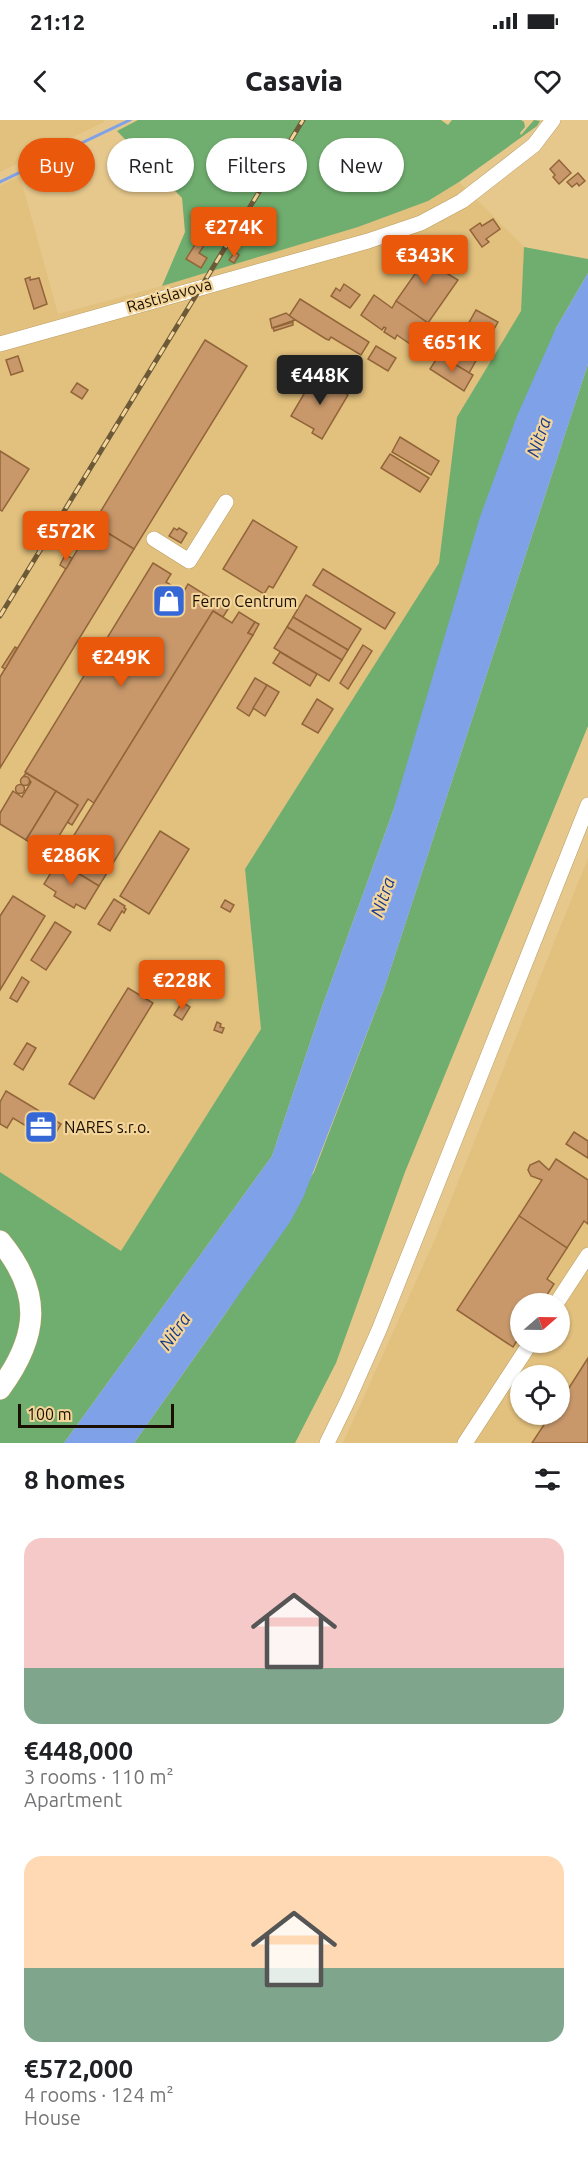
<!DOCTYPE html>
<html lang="en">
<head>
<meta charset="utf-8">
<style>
	:root { --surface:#fff; --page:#f6f6f6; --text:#202124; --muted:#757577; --accent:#ea580c }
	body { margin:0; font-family:Ubuntu,sans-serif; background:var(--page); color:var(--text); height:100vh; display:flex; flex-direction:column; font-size:22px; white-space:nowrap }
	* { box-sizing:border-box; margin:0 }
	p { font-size:20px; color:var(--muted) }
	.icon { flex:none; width:33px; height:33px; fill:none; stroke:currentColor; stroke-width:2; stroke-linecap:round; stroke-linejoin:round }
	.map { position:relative; height:1323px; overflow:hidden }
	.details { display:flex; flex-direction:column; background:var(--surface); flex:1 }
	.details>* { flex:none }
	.guide { position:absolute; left:18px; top:18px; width:552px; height:54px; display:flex; gap:12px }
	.needle { width:39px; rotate:70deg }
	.buttons { position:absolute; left:510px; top:1173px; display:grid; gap:12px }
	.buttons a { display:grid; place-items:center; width:60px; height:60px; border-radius:50%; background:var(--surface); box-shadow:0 2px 4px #0004; font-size:30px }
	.scale { position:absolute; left:18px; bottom:15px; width:156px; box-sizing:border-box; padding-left:6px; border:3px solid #1b1000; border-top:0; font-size:16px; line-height:21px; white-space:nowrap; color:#1b1000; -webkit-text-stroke:4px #f4d599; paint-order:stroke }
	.price { position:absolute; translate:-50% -51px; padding:0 14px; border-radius:6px; background:var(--accent); color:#fff; font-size:20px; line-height:39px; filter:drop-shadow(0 2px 3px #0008) }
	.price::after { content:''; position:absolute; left:50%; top:36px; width:18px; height:14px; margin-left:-9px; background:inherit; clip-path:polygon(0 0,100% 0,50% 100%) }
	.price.selected { background:#222; color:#fff }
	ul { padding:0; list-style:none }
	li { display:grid; align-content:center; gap:12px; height:318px; padding:0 24px }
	li span { display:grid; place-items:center; height:186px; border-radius:18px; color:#555 }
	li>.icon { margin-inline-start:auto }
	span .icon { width:108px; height:108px; fill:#fffc; stroke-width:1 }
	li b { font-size:26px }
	h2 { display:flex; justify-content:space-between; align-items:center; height:72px; padding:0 24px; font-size:26px }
	.pill { padding:0 21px; border-radius:27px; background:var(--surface); box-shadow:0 2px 4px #0004; font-size:21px; line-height:54px }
	.pill.selected { background:var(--accent); color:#fff }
	.status { display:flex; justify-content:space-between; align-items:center; height:42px; padding:0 30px; background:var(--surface); direction:ltr }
	.status svg { height:16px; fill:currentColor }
	header { display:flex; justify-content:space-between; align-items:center; height:78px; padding:0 24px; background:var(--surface); font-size:27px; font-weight:800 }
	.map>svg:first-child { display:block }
	.built { fill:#e2c07d; fill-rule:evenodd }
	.green { fill:#70ae6f }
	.water { fill:#7ea1e8 }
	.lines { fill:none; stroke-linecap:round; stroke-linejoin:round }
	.stream { stroke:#7ea1e8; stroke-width:3 }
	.building { fill:#c8986b; stroke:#926539; stroke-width:1.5 }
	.minor-casing { stroke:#bb9e64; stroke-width:16 }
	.highway-casing { stroke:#bb9e64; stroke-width:22 }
	.minor { stroke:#fff; stroke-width:15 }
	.highway { stroke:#fff; stroke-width:21 }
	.rail-casing { stroke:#6c5938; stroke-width:5 }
	.rail { stroke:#f4d599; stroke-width:3; stroke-dasharray:9; stroke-linecap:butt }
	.labels { text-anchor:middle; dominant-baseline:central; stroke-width:4.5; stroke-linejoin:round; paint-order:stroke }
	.street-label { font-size:16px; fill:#1b1000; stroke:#f4d599 }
	.poi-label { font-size:16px; fill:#1b1000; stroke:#f4d599; text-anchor:start }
	.water-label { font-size:18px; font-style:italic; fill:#183a8c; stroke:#f4d599 }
</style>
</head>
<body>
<div class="status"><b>21:12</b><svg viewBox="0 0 49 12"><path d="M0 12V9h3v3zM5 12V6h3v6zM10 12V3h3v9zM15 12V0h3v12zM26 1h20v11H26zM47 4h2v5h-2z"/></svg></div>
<header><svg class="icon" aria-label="back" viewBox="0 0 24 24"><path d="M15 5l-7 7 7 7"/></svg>Casavia<svg class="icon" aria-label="heart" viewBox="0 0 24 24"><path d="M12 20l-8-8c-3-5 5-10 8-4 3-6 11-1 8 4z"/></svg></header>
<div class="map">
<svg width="588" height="1323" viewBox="0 0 588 1323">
	<rect width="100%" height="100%" fill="#e6c88d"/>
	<g class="built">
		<polygon points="0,0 103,0 104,2 0,52"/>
		<polygon points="20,56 58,194 162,166 358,107 428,81 459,62 524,127 521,191 457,297 439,443 245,749 261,909 121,1132 0,1052 0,66"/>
		<path d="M 588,738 L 588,1323 L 343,1323 L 436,1117 ZM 520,1184 L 560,1184 L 560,1222 L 520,1222 ZM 520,1256 L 560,1256 L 560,1294 L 520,1294 Z"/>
	</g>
	<g class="green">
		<polygon points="138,0 441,0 448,5 452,0 521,0 524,2 525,7 520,13 521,15 534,0 540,1 537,6 459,62 428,81 358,107 162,166 185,112 182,78 117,11"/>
		<polygon points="524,127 588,139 588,153 556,208 392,694 323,884 272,1036 64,1323 0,1323 0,1052 121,1131 261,909 245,749 439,443 457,297 521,191"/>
		<polygon points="588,244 588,606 405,1052 336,1243 295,1323 134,1323 228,1190 314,1052 384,869"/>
	</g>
	<polygon class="water" points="588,153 588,244 384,869 303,1078 290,1102 134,1323 64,1323 272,1036 323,884 392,694 480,397 517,296 556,208"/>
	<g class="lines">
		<polyline class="stream" points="0,62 130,0"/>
	</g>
	<g class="building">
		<polygon points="559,40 571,53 559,64 553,57 555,55 550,49"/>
		<polygon points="578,53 585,61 579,66 577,63 572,67 567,62"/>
		<polygon points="493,99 500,109 486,119 489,122 482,127 470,110 480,103 482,106"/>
		<polygon points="198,120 205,124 199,133 207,138 201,148 186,139"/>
		<polygon points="409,129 415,133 417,132 426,138 425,140 458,160 428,203 396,181 415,154 401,144 404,141 400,138"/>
		<polygon points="235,132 239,135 234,143 229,140"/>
		<polygon points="30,157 30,160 39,158 47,184 34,189 25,159"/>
		<polygon points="344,164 360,175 350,188 331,176 336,168 340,171"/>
		<polygon points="374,175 392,188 396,181 428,203 413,226 397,215 395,219 384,212 386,208 384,207 382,210 361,195"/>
		<polygon points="300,179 369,222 361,235 331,217 329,220 326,219 289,196"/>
		<polygon points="476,190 498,202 469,253 448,240"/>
		<polygon points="286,193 295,200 272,208 270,199"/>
		<polygon points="293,202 293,205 274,211 273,208"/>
		<polygon points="205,220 247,246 134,429 93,404"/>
		<polygon points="376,226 396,238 388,251 368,239"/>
		<polygon points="439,235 473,255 464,271 430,249"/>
		<polygon points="18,236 23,251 11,255 6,240"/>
		<polygon points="315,255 348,275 322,319 312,313 314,309 291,296"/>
		<polygon points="77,263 88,270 82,279 71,272"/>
		<polygon points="400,317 439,341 431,355 392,332"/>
		<polygon points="0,331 29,349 2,391 0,390"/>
		<polygon points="390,334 429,358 420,372 381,348"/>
		<polygon points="253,400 297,427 273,468 269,466 264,474 223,449"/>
		<polygon points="93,404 134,429 0,648 0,557"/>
		<polygon points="174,408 177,410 179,408 187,413 181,423 169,416"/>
		<polygon points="65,435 72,438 66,449 60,445"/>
		<polygon points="153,443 171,454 166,462 183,473 188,464 212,479 214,477 217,479 215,481 228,489 223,497 213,491 94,683 88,679 72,705 67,702 78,685 25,652"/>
		<polygon points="323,449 395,493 385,509 313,465"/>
		<polygon points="306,475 361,509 348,530 293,497"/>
		<polygon points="213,491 232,503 239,492 255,502 248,513 253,515 99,766 58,741"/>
		<polygon points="293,497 348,530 342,540 287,507"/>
		<polygon points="255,502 259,504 253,515 248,513"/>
		<polygon points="287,507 342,540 329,561 274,528"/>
		<polygon points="363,525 372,531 348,569 340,563"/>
		<polygon points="15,527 17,528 5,549 2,547"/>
		<polygon points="280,532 317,554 310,566 273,543"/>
		<polygon points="255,558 267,565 249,596 237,588"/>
		<polygon points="267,565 279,572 265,596 253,588"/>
		<polygon points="317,579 333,589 318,613 302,604"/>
		<polygon points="26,653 56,671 26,720 0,704 0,693 13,671 22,677 31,662 28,658 23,657"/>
		<circle cx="25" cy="661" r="4.5"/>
		<circle cx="20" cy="669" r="4.5"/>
		<polygon points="56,671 78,685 48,734 26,720"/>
		<polygon points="160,711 189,729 149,794 120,776"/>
		<polygon points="58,741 99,766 85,789 76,784 74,788 54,776 56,772 44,764"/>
		<polygon points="13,776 45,796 0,870 0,796"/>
		<polygon points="114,779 125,786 124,788 126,789 124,793 122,791 110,811 98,804"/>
		<polygon points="225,780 234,785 230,792 221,787"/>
		<polygon points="55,802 71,812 46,850 31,840"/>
		<polygon points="22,857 29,862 17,882 10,878"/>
		<polygon points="128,868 153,883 94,979 69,964"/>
		<polygon points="182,882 190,887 182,900 174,895"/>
		<polygon points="217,902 221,904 220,907 224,908 222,913 214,910"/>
		<polygon points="27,923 36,928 23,950 14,944"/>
		<polygon points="6,971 61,1004 51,1021 13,998 7,1008 0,1004 0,982"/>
		<polygon points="574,1012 588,1021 588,1038 566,1024"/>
		<polygon points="556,1039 588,1060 588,1104 584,1101 567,1128 519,1096 542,1060 531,1056 528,1050 530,1045 539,1041 549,1050"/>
		<polygon points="519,1096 567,1128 547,1159 554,1164 541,1184 520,1184 520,1216 513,1227 457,1190"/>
		<polygon points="588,1238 588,1323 532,1323 551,1294 560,1294 560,1282"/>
	</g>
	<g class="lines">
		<defs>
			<g id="minor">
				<polyline points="0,224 368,121 421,103 462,81 534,25 553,0"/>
				<polyline points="154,419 189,441 226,382"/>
				<polyline points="556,1184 588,1135"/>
				<polyline points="327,1323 348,1280 379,1210 588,685"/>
				<polyline points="465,1323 531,1222"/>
			</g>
			<path id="highway" d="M 0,1121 C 43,1173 39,1216 0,1269"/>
		</defs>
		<use href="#minor" class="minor-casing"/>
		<use href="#highway" class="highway-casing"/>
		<use href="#minor" class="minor"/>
		<use href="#highway" class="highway"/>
		<defs>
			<polyline id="rail" points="0,496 303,0"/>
		</defs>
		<use href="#rail" class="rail-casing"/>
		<use href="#rail" class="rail"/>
	</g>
	<defs>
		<symbol id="shop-square" viewBox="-11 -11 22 22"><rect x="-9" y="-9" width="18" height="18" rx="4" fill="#3667d7" stroke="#f4d599"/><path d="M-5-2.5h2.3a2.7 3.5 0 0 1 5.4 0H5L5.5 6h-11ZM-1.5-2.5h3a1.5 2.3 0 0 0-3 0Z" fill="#fff"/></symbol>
		<symbol id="office-square" viewBox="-11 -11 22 22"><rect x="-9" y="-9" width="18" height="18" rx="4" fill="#3667d7" stroke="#f4d599"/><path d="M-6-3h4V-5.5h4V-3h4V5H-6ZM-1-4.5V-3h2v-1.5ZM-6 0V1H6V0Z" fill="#fff"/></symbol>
	</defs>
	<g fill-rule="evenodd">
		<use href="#shop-square" x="150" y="462" width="38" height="38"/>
		<use href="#office-square" x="22" y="988" width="38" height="38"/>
	</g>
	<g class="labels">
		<g class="street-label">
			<text transform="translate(169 175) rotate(-16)">Rastislavova</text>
		</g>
		<g class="poi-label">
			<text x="192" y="481">Ferro Centrum</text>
			<text x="64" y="1007">NARES s.r.o.</text>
		</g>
		<g class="water-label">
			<text transform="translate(538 317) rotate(-71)">Nitra</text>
			<text transform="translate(382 777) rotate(-71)">Nitra</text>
			<text transform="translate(174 1211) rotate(-55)">Nitra</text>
		</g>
	</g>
</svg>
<div class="buttons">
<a><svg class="needle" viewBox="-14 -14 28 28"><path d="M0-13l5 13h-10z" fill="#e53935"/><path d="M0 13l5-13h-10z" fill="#757577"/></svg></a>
<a><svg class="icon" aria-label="locate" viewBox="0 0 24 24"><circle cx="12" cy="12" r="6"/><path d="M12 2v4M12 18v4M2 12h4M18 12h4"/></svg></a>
</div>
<div class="scale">100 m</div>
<b class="price" style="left:234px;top:138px">€274K</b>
<b class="price" style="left:425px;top:166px">€343K</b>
<b class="price" style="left:452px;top:253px">€651K</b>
<b class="price selected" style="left:320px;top:286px">€448K</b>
<b class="price" style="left:66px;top:442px">€572K</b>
<b class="price" style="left:121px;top:568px">€249K</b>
<b class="price" style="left:71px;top:766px">€286K</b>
<b class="price" style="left:182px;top:891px">€228K</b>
<div class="guide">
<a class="pill selected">Buy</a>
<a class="pill">Rent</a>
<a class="pill">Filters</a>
<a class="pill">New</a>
</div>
</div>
<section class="details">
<h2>8 homes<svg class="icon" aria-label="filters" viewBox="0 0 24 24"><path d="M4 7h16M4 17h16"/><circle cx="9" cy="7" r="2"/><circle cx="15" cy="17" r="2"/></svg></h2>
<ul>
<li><span style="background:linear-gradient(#f6c9c9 70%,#7fa58c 0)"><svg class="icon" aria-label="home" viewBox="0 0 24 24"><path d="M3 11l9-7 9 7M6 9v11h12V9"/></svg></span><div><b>€448,000</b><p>3 rooms · 110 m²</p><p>Apartment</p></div></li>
<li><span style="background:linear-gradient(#ffd9b3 60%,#7fa58c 0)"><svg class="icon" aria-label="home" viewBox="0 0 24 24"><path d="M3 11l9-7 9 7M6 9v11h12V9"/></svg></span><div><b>€572,000</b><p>4 rooms · 124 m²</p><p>House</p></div></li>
</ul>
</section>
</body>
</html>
